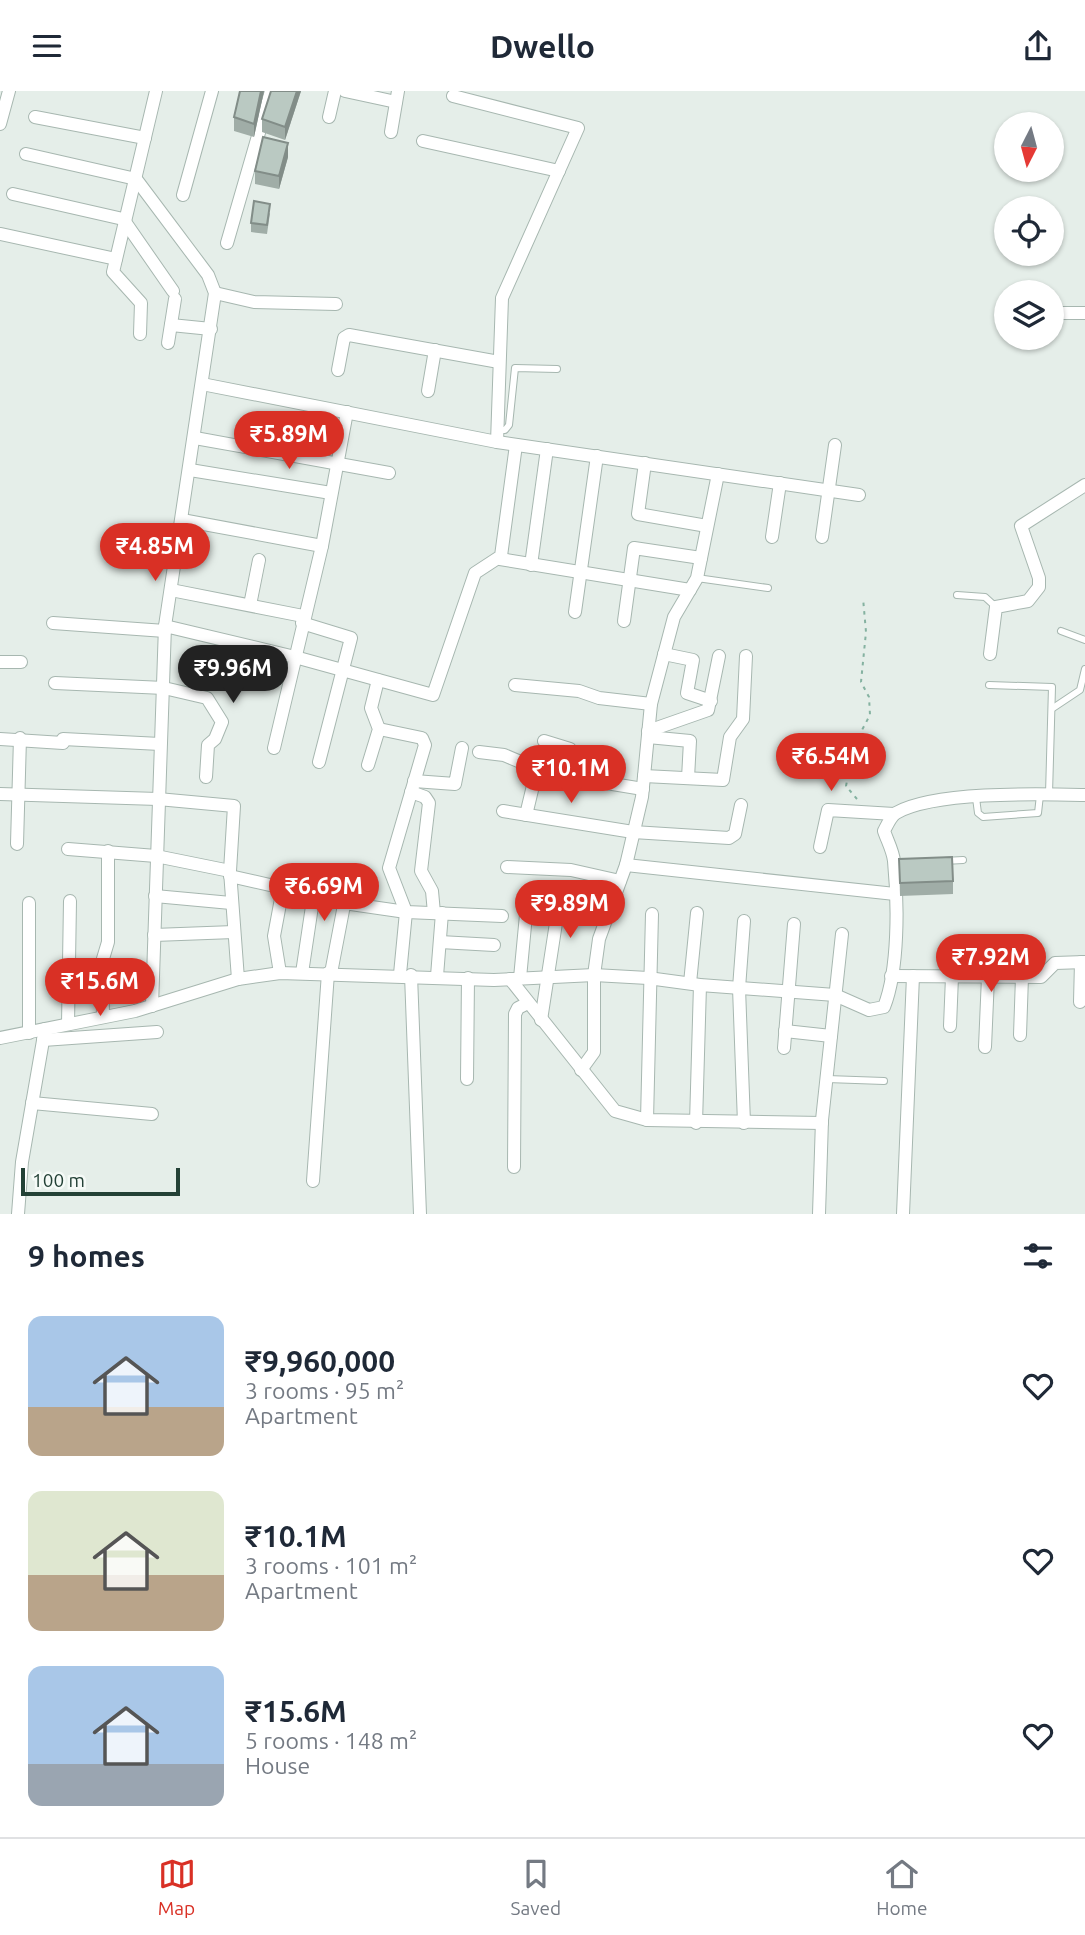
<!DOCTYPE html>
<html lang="en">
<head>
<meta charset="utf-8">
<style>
	:root { --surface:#fff; --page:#f2f2f3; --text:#1f2937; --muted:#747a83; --line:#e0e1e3; --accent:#d93025 }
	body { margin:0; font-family:Ubuntu,sans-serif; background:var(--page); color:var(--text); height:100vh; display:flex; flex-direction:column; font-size:26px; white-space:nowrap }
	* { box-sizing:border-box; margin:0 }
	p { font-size:23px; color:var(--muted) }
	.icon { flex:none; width:38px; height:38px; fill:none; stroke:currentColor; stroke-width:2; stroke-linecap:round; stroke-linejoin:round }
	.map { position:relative; height:1123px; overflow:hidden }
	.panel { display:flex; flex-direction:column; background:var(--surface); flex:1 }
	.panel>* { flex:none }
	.needle { width:46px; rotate:186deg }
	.buttons { position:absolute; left:994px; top:21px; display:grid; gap:14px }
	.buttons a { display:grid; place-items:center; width:70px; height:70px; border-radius:50%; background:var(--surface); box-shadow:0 2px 5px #0004; font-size:35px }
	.scale { position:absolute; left:21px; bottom:18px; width:159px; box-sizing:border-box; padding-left:7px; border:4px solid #234136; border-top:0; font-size:19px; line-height:24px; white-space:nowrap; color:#234136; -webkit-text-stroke:5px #f5faf7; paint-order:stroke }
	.price { position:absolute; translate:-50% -60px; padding:0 16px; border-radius:24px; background:var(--accent); color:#fff; font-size:23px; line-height:46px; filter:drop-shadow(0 2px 4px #0008) }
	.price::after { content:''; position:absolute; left:50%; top:42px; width:21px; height:16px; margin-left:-10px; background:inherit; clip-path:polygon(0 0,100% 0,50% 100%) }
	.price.on { background:#222; color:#fff }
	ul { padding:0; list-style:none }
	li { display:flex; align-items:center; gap:21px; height:175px; padding:0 28px }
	li span { display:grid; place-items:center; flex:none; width:196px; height:140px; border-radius:14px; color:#555 }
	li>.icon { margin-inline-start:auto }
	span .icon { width:84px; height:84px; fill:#fffc; stroke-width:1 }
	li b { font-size:30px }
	h2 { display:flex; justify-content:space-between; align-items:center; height:84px; padding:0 28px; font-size:30px }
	header { display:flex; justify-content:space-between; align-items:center; height:91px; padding:0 28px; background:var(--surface); font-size:32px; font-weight:600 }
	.menu { display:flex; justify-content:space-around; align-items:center; height:98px; border-top:2px solid var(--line); background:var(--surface); font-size:19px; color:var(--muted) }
	.menu a { display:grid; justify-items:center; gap:4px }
	.menu .on { color:var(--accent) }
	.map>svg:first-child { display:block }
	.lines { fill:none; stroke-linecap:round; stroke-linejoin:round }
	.lane-casing { stroke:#a7b7b0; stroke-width:8 }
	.street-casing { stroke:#a7b7b0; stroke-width:14 }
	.path { stroke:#85b2a1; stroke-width:2; stroke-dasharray:3.5 5; stroke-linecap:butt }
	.lane { stroke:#fff; stroke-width:6 }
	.street { stroke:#fff; stroke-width:12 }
	.wall { fill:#a0ada7 }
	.shaded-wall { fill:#828d88 }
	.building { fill:#bac9c2; stroke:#828d88; stroke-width:2 }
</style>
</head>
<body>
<header><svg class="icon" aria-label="menu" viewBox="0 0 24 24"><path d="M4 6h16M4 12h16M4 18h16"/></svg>Dwello<svg class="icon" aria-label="share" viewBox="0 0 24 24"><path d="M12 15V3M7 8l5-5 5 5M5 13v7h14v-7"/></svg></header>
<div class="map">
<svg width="1085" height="1123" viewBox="0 0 1085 1123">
	<rect width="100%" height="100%" fill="#e5eee9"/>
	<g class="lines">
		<defs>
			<g id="lane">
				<polyline points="498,339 505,339 509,334 515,277 557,278"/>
				<polyline points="697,487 768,497"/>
				<polyline points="957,504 985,506 996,516"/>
				<polyline points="1061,540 1085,549"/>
				<polyline points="989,594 1052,596 1049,703"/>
				<polyline points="1053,617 1080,599 1085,578"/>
				<polyline points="976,707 978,722 983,726 1038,722 1040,704"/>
				<polyline points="944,770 963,769"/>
				<polyline points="827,988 884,990"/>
			</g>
			<g id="street">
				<polyline points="345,0 396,11"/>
				<polyline points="453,5 578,37 502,207 497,351"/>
				<polyline points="35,26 145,47"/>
				<polyline points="329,26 335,0"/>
				<polyline points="0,33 9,0"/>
				<polyline points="391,41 398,0"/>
				<polyline points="423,50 559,80"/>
				<polyline points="26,63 136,88 208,184 215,202 165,535 152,915"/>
				<polyline points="13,103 123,128 173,200"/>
				<polyline points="183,104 212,0"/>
				<polyline points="1,143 116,168"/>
				<polyline points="227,152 271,0"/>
				<polyline points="215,202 254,211 336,213"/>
				<polyline points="1052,222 1085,222"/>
				<polyline points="171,234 211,238"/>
				<polyline points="140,243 141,212 113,181 156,0"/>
				<polyline points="168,252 175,208"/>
				<polyline points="338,279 344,247 349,244 499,271"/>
				<polyline points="202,293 497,351 859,404"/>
				<polyline points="428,300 435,259"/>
				<polyline points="195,347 389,382"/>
				<polyline points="645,372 638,423 707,435"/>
				<polyline points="190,379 331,402"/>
				<polyline points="182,429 322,455"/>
				<polyline points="772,446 780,392"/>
				<polyline points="822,446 835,354"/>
				<polyline points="500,468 690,499"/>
				<polyline points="531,474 547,358"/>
				<polyline points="171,499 303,525"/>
				<polyline points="250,514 259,469"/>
				<polyline points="575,521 597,365"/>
				<polyline points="624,530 634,457 701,467"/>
				<polyline points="53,532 165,540"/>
				<polyline points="302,532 351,547 319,671"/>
				<polyline points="165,535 295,566 433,604 475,482 501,465 516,354"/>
				<polyline points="664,563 693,569 687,602 711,610"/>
				<polyline points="990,563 996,516 1028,510 1039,496 1039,487 1021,435 1085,394"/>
				<polyline points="0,571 21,571"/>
				<polyline points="55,592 164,597 207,607 222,631 215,648 208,654 206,686"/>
				<polyline points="515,594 579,600 599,607 651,613"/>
				<polyline points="379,638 422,647 425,654 389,777 406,821 400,883"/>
				<polyline points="648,640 708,619 719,565"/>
				<polyline points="648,646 690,650 688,687"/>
				<polyline points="0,648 63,652"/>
				<polyline points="63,648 160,653"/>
				<polyline points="544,650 570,658 565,681 570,686 643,698"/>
				<polyline points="274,657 322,455 347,321"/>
				<polyline points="479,661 504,664 537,678 526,724"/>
				<polyline points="368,674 379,638 371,617 378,589"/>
				<polyline points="644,685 723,689 730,646 743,628 746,565"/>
				<polyline points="414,690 455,693 462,657"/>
				<polyline points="411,701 425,706 429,712 421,780 432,800 434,822"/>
				<polyline points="0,703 158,708 234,715 230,780 238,888"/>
				<polyline points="503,720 633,741 729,747 735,743 741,714"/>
				<polyline points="17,753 20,647"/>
				<polyline points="820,756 828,719 894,723"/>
				<polyline points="68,758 156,765 230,780"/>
				<polyline points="626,774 895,803"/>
				<polyline points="507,776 571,779 620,790"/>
				<polyline points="230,785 283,797 274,845 280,882"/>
				<polyline points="155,805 231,812"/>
				<polyline points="344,812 406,821 502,825"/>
				<polyline points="744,830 739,897 744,1032"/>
				<polyline points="154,844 234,841"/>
				<polyline points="440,851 494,854"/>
				<polyline points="302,882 314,802"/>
				<polyline points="331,882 349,788"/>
				<polyline points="411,884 420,1123"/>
				<polyline points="437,885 442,822"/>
				<polyline points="891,885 1041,886 1055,872 1085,871"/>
				<polyline points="520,887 528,803"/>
				<polyline points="510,888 615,1020 647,1029 822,1032"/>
				<polyline points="690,892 697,822"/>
				<polyline points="1080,911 1081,871"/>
				<polyline points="103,926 102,871 108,851 108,760"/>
				<polyline points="541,929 560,806"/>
				<polyline points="68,933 70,810"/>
				<polyline points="950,935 952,886"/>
				<polyline points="785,940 831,945"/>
				<polyline points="29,942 29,812"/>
				<polyline points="1020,944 1022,886"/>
				<path d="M 0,947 L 135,920 L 238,888 L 280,882 L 494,889 L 594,884 L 648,887 L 700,894 L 835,904 L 869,919 L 884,916 C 899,878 898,811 894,770 C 893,760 887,749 884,740 C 887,734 891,725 896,722 C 934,700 1039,703 1085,704"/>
				<polyline points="43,949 157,941"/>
				<polyline points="985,956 988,886"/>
				<polyline points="784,957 794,833"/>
				<polyline points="581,979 594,961 594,884 599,848 626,774 642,706 651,613 674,526 697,487 718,383"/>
				<polyline points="467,988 468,887"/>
				<polyline points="32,1012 152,1023"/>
				<polyline points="647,1029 652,823"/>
				<polyline points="696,1032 700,894"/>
				<polyline points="514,1076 515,923 518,917 528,912"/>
				<polyline points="313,1090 328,882"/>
				<polyline points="18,1123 22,1071 45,938"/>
				<polyline points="819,1123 822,1029 842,843"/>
				<polyline points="903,1123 913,885"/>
			</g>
		</defs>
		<use href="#lane" class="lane-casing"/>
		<use href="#street" class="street-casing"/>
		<polyline class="path" points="857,708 846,695 854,654 870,624 869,606 861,591 866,541 863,507"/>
		<use href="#lane" class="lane"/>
		<use href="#street" class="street"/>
	</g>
	<g class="wall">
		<polygon points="264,0 254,46 234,40 234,26"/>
		<polygon points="271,0 301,0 285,49 262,41 262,28"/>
		<polygon points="288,66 279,98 255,93 255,80"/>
		<polygon points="270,122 267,143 251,141 251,132"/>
		<polygon points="899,768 953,790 953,803 900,805"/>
	</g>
	<g class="shaded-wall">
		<polygon points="261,0 264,0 254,46 254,33"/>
		<polygon points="297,0 301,0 285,49 285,36"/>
		<polygon points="288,52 288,66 279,98 279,85"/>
	</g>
	<g class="building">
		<polygon points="240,0 261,0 254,33 234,26"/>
		<polygon points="271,0 297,0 285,36 262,28"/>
		<polygon points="263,46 288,52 279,85 255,80"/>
		<polygon points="254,110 270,113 267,134 251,132"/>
		<polygon points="952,766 953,790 900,792 899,768"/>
	</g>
</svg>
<div class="buttons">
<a><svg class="needle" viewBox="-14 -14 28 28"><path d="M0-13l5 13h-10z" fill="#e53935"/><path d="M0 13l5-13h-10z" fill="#747a83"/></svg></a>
<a><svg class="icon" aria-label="locate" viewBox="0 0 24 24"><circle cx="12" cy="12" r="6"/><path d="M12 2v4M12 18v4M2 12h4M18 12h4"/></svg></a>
<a><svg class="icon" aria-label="layers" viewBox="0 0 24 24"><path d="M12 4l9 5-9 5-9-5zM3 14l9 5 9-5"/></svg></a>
</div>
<div class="scale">100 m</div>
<b class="price" style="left:289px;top:380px">₹5.89M</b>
<b class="price" style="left:155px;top:492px">₹4.85M</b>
<b class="price on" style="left:233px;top:614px">₹9.96M</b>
<b class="price" style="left:831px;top:702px">₹6.54M</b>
<b class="price" style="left:571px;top:714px">₹10.1M</b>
<b class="price" style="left:324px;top:832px">₹6.69M</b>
<b class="price" style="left:570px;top:849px">₹9.89M</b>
<b class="price" style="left:991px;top:903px">₹7.92M</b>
<b class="price" style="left:100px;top:927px">₹15.6M</b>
</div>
<section class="panel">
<h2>9 homes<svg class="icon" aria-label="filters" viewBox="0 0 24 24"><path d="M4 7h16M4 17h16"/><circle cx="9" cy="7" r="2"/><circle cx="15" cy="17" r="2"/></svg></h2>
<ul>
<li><span style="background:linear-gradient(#a9c7e8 65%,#b9a48a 0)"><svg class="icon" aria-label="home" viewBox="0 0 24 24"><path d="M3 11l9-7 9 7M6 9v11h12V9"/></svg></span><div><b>₹9,960,000</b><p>3 rooms · 95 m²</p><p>Apartment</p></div><svg class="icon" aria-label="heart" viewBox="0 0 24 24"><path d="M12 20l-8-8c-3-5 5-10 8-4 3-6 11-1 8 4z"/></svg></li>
<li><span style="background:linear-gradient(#dfe7d0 60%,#b9a48a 0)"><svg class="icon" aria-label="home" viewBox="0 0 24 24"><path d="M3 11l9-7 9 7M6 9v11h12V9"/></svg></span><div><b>₹10.1M</b><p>3 rooms · 101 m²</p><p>Apartment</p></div><svg class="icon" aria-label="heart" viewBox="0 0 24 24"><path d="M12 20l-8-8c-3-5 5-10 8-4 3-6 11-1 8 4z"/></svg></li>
<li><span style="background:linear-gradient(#a9c7e8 70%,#9aa5b1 0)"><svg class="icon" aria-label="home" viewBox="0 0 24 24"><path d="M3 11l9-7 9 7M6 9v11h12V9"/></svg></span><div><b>₹15.6M</b><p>5 rooms · 148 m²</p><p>House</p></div><svg class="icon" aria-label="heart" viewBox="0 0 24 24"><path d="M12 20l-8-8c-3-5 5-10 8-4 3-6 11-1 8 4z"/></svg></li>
</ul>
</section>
<nav class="menu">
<a class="on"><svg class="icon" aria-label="map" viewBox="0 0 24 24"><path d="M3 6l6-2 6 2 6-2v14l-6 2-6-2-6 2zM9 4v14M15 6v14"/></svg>Map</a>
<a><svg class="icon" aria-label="saved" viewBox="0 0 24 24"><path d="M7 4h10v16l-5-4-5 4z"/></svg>Saved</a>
<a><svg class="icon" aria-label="home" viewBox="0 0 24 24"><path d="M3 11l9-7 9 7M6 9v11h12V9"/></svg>Home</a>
</nav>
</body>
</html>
